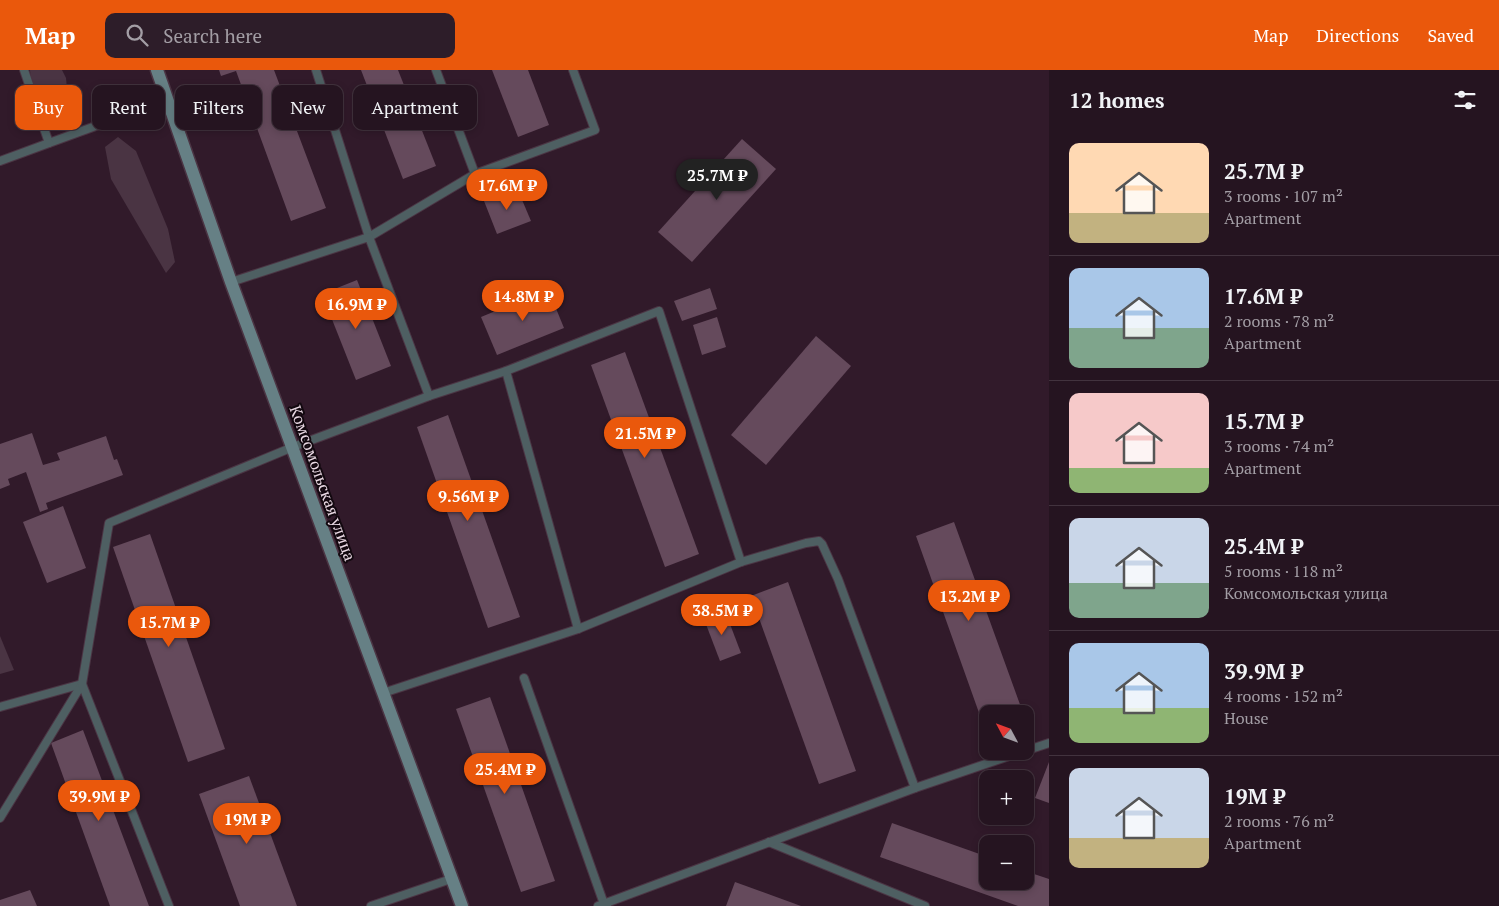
<!DOCTYPE html>
<html lang="en">
<head>
<meta charset="utf-8">
<style>
	:root { --surface:#251420; --page:#2d1d29; --text:#f1f3f6; --muted:#a39ea5; --line:#42333e; --accent:#ea580c }
	body { margin:0; font-family:"PT Serif",serif; background:var(--page); color:var(--text); height:100vh; display:flex; flex-direction:column; font-size:19px; white-space:nowrap }
	* { box-sizing:border-box; margin:0 }
	p { font-size:16px; color:var(--muted) }
	.icon { flex:none; width:28px; height:28px; fill:none; stroke:currentColor; stroke-width:2; stroke-linecap:round; stroke-linejoin:round }
	.map { position:relative; flex:1; overflow:hidden }
	.sheet { display:flex; flex-direction:column; background:var(--surface); width:450px }
	.sheet>* { flex:none }
	.banner { position:absolute; left:15px; top:15px; width:475px; height:45px; display:flex; gap:10px }
	.needle { width:32px; rotate:311deg }
	.buttons { position:absolute; left:979px; top:635px; display:grid; gap:10px }
	.buttons a { display:grid; place-items:center; width:55px; height:55px; border-radius:10px; background:var(--surface); box-shadow:0 2px 8px #0003,0 0 0 1px var(--line); font-size:25px }
	.price { position:absolute; translate:-50% -42px; padding:0 11px; border-radius:18px; background:var(--accent); color:#fff; font-size:16px; line-height:32px; filter:drop-shadow(0 1px 2px #0008) }
	.price::after { content:''; position:absolute; left:50%; top:30px; width:15px; height:11px; margin-left:-8px; background:inherit; clip-path:polygon(0 0,100% 0,50% 100%) }
	.price.active { background:#222; color:#fff }
	ul { padding:0; list-style:none }
	li { display:flex; align-items:center; gap:15px; height:125px; padding:0 20px }
	li+li { border-top:1px solid var(--line) }
	li span { display:grid; place-items:center; flex:none; width:140px; height:100px; border-radius:10px; color:#555 }
	li>.icon { margin-inline-start:auto }
	span .icon { width:60px; height:60px; fill:#fffc; stroke-width:1 }
	li b { font-size:21px }
	h2 { display:flex; justify-content:space-between; align-items:center; height:60px; padding:0 20px; font-size:21px }
	.tag { padding:0 18px; border-radius:10px; background:var(--surface); box-shadow:0 2px 8px #0003,0 0 0 1px var(--line); font-size:18px; line-height:45px }
	.tag.active { background:var(--accent); color:#fff }
	header { display:flex; align-items:center; gap:30px; box-sizing:border-box; height:70px; padding:0 25px; background:var(--accent); color:#fff }
	header strong { font-size:24px }
	nav { display:flex; gap:28px; margin-inline-start:auto; font-size:18px }
	.search { width:350px; height:45px; background:var(--page); display:flex; align-items:center; gap:12px; box-sizing:border-box; padding:0 18px; border-radius:10px; color:var(--muted); font-size:19px }
	main { display:flex; flex:1; min-height:0 }
	.map>svg:first-child { display:block }
	.green { fill:#4a3443 }
	.building { fill:#654a5c }
	.lines { fill:none; stroke-linecap:round; stroke-linejoin:round }
	.service-casing { stroke:#4b3544; stroke-width:10 }
	.secondary-casing { stroke:#4b3544; stroke-width:15 }
	.service { stroke:#4e5f62; stroke-width:8 }
	.secondary { stroke:#668085; stroke-width:12 }
	.labels { text-anchor:middle; dominant-baseline:central; stroke-width:4; stroke-linejoin:round; paint-order:stroke }
	.street-label { font-size:16px; fill:#ead9e4; stroke:#12080f }
</style>
</head>
<body>
<header>
<strong>Map</strong>
<div class="search"><svg class="icon" aria-label="search" viewBox="0 0 24 24"><circle cx="10" cy="10" r="6"/><path d="M15 15l6 6"/></svg>Search here</div>
<nav><a>Map</a><a>Directions</a><a>Saved</a></nav>
</header>
<main>
<div class="map">
<svg width="1049" height="836" viewBox="0 0 1049 836">
	<rect width="100%" height="100%" fill="#311a2a"/>
	<g class="green">
		<polygon points="30,0 62,0 66,8 69,40 47,37 31,13"/>
		<polygon points="118,67 136,81 168,159 175,192 166,203 111,109 105,77"/>
		<polygon points="0,566 14,600 0,604"/>
	</g>
	<g class="building">
		<polygon points="219,0 274,0 326,138 291,151 236,1 221,6"/>
		<polygon points="361,0 398,0 436,96 403,109"/>
		<polygon points="492,0 528,0 549,55 518,67"/>
		<polygon points="742,69 776,99 692,192 658,162"/>
		<polygon points="517,118 531,151 497,164 484,131"/>
		<polygon points="357,210 391,296 356,310 322,224"/>
		<polygon points="710,218 717,239 682,251 674,231"/>
		<polygon points="548,219 564,258 497,285 481,247"/>
		<polygon points="717,247 726,277 702,285 693,255"/>
		<polygon points="816,266 851,296 766,395 731,365"/>
		<polygon points="625,282 699,484 665,497 591,295"/>
		<polygon points="448,345 520,547 488,558 417,357"/>
		<polygon points="32,363 43,395 60,390 57,383 106,366 114,390 117,389 123,405 46,433 48,439 40,442 26,402 8,409 10,415 0,419 0,374"/>
		<polygon points="63,436 86,498 47,513 23,452"/>
		<polygon points="954,452 1022,640 1011,644 988,644 988,652 983,654 916,466"/>
		<polygon points="150,464 225,679 188,692 113,477"/>
		<polygon points="788,512 856,701 819,714 751,526"/>
		<polygon points="725,541 741,583 720,591 704,549"/>
		<polygon points="490,627 555,811 521,822 456,639"/>
		<polygon points="83,660 149,836 110,836 51,673"/>
		<polygon points="1049,692 1049,733 1035,728"/>
		<polygon points="249,706 297,836 240,836 199,724"/>
		<polygon points="892,753 988,787 988,811 1025,811 1025,801 1049,809 1049,836 1018,836 880,787"/>
		<polygon points="735,812 801,836 726,836"/>
		<polygon points="30,820 37,836 0,836 0,830"/>
	</g>
	<g class="lines">
		<defs>
			<g id="service">
				<polyline points="24,0 49,73 167,30"/>
				<polyline points="316,0 369,167 475,104 595,60 573,0"/>
				<polyline points="436,0 475,104"/>
				<polyline points="0,91 49,73"/>
				<polyline points="231,212 369,167 429,326"/>
				<polyline points="506,301 578,559"/>
				<polyline points="524,608 604,834 607,835"/>
				<polyline points="383,623 578,559 741,492 806,473 819,471 822,474 838,509 915,718"/>
				<polyline points="0,637 82,614"/>
				<polyline points="1025,681 1049,673"/>
				<polyline points="0,748 82,614"/>
				<polyline points="769,772 925,836"/>
				<polyline points="169,836 82,614 109,453 293,377 429,326 506,301 659,241 741,492"/>
				<polyline points="371,836 451,809"/>
				<polyline points="598,836 915,718 1024,681"/>
			</g>
			<polyline id="secondary" points="157,0 231,212 462,836"/>
		</defs>
		<use href="#service" class="service-casing"/>
		<use href="#secondary" class="secondary-casing"/>
		<use href="#service" class="service"/>
		<use href="#secondary" class="secondary"/>
	</g>
	<g class="labels">
		<g class="street-label">
			<text transform="translate(323 413) rotate(70)">Комсомольская улица</text>
		</g>
	</g>
</svg>
<div class="buttons">
<a><svg class="needle" viewBox="-14 -14 28 28"><path d="M0-13l5 13h-10z" fill="#e53935"/><path d="M0 13l5-13h-10z" fill="#a39ea5"/></svg></a>
<a>+</a>
<a>−</a>
</div>
<b class="price active" style="left:717px;top:131px">25.7M ₽</b>
<b class="price" style="left:507px;top:141px">17.6M ₽</b>
<b class="price" style="left:523px;top:252px">14.8M ₽</b>
<b class="price" style="left:356px;top:260px">16.9M ₽</b>
<b class="price" style="left:645px;top:389px">21.5M ₽</b>
<b class="price" style="left:468px;top:452px">9.56M ₽</b>
<b class="price" style="left:969px;top:552px">13.2M ₽</b>
<b class="price" style="left:722px;top:566px">38.5M ₽</b>
<b class="price" style="left:169px;top:578px">15.7M ₽</b>
<b class="price" style="left:505px;top:725px">25.4M ₽</b>
<b class="price" style="left:99px;top:752px">39.9M ₽</b>
<b class="price" style="left:247px;top:775px">19M ₽</b>
<div class="banner">
<a class="tag active">Buy</a>
<a class="tag">Rent</a>
<a class="tag">Filters</a>
<a class="tag">New</a>
<a class="tag">Apartment</a>
</div>
</div>
<section class="sheet">
<h2>12 homes<svg class="icon" aria-label="filters" viewBox="0 0 24 24"><path d="M4 7h16M4 17h16"/><circle cx="9" cy="7" r="2"/><circle cx="15" cy="17" r="2"/></svg></h2>
<ul>
<li><span style="background:linear-gradient(#ffd9b3 70%,#c2b280 0)"><svg class="icon" aria-label="home" viewBox="0 0 24 24"><path d="M3 11l9-7 9 7M6 9v11h12V9"/></svg></span><div><b>25.7M ₽</b><p>3 rooms · 107 m²</p><p>Apartment</p></div></li>
<li><span style="background:linear-gradient(#a9c7e8 60%,#7fa58c 0)"><svg class="icon" aria-label="home" viewBox="0 0 24 24"><path d="M3 11l9-7 9 7M6 9v11h12V9"/></svg></span><div><b>17.6M ₽</b><p>2 rooms · 78 m²</p><p>Apartment</p></div></li>
<li><span style="background:linear-gradient(#f6c9c9 75%,#8fb573 0)"><svg class="icon" aria-label="home" viewBox="0 0 24 24"><path d="M3 11l9-7 9 7M6 9v11h12V9"/></svg></span><div><b>15.7M ₽</b><p>3 rooms · 74 m²</p><p>Apartment</p></div></li>
<li><span style="background:linear-gradient(#c9d6e8 65%,#7fa58c 0)"><svg class="icon" aria-label="home" viewBox="0 0 24 24"><path d="M3 11l9-7 9 7M6 9v11h12V9"/></svg></span><div><b>25.4M ₽</b><p>5 rooms · 118 m²</p><p>Комсомольская улица</p></div></li>
<li><span style="background:linear-gradient(#a9c7e8 65%,#8fb573 0)"><svg class="icon" aria-label="home" viewBox="0 0 24 24"><path d="M3 11l9-7 9 7M6 9v11h12V9"/></svg></span><div><b>39.9M ₽</b><p>4 rooms · 152 m²</p><p>House</p></div></li>
<li><span style="background:linear-gradient(#c9d6e8 70%,#c2b280 0)"><svg class="icon" aria-label="home" viewBox="0 0 24 24"><path d="M3 11l9-7 9 7M6 9v11h12V9"/></svg></span><div><b>19M ₽</b><p>2 rooms · 76 m²</p><p>Apartment</p></div></li>
</ul>
</section>
</main>
</body>
</html>
